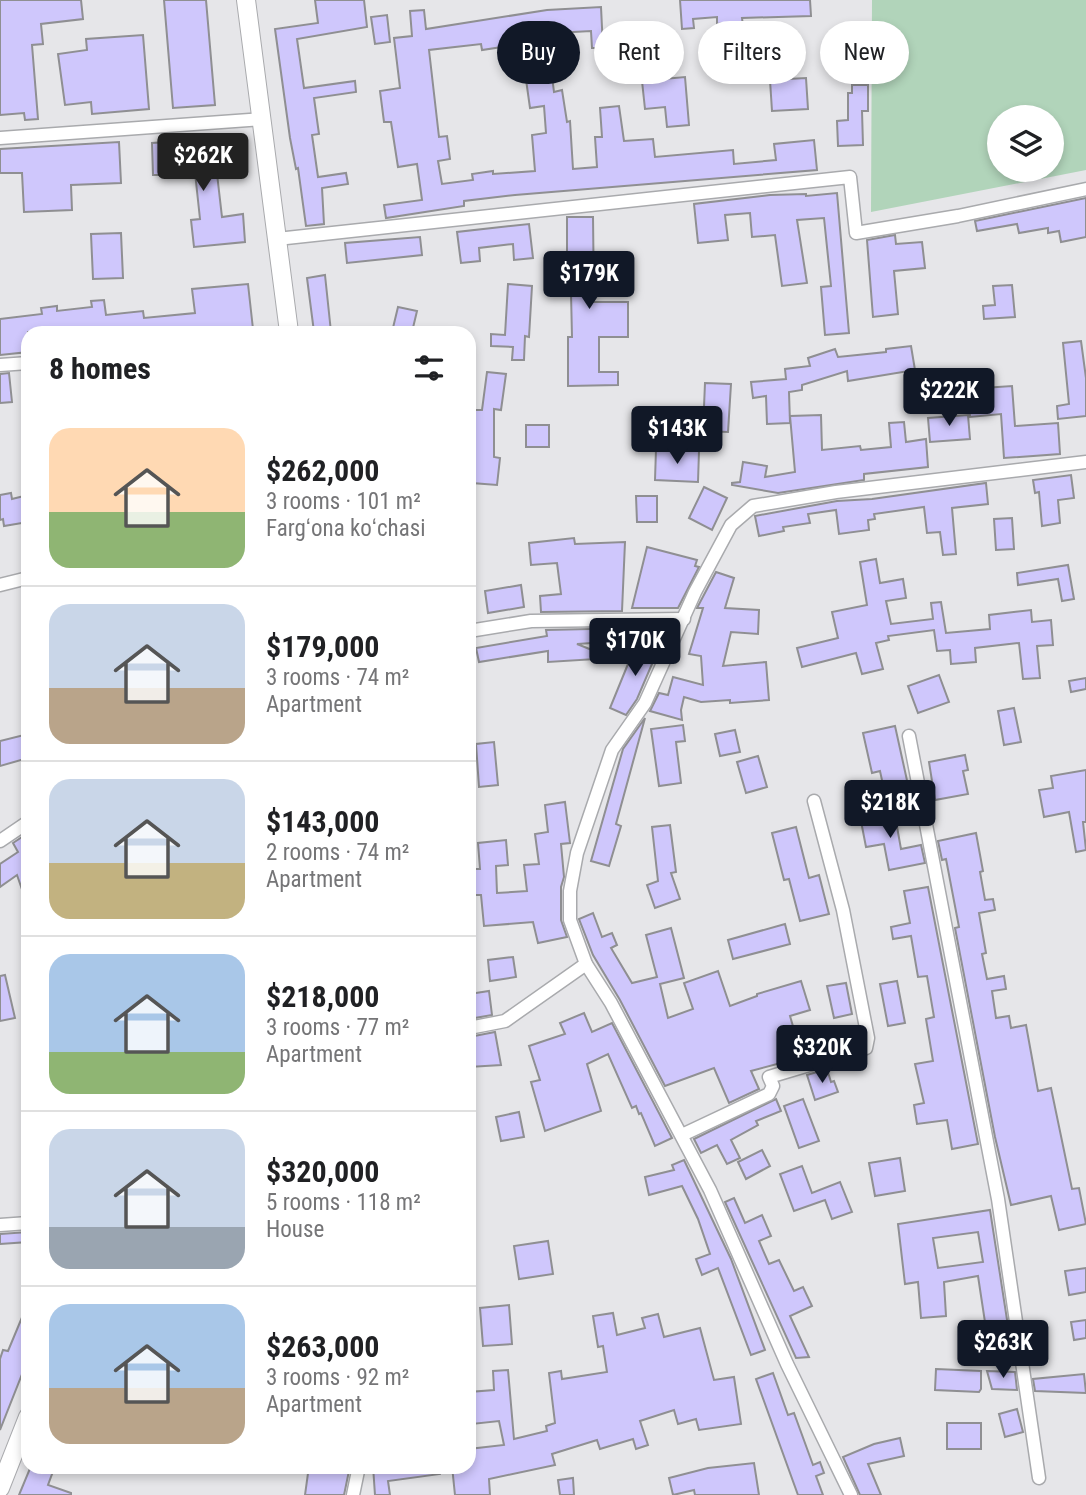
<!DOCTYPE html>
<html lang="en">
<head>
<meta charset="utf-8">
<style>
	:root { --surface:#fff; --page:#f2f2f2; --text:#202124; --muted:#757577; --line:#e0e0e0; --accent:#111827 }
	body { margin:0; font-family:"Roboto Condensed",sans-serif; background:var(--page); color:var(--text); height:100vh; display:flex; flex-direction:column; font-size:26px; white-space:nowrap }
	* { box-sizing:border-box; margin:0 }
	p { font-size:23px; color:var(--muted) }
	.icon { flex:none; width:38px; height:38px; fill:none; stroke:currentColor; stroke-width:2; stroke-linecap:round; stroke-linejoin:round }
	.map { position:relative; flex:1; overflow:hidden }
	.side { position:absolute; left:21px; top:326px; width:455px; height:1148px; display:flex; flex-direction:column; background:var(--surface); border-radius:21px; box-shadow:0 4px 10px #0003 }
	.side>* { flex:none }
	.hud { position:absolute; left:497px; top:21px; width:483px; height:63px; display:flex; gap:14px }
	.controls { position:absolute; left:987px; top:105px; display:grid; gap:14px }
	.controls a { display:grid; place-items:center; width:77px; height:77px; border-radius:50%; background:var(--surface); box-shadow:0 4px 10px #0003; font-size:35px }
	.price { position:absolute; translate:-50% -60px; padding:0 16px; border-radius:7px; background:var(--accent); color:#fff; font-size:23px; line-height:46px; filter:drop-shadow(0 2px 4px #0008) }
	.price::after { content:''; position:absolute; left:50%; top:42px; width:21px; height:16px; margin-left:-10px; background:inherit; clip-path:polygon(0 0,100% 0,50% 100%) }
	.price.current { background:#222; color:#fff }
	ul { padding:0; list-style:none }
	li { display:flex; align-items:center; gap:21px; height:175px; padding:0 28px }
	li+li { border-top:2px solid var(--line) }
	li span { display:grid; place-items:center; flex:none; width:196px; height:140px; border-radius:21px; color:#555 }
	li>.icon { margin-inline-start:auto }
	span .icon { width:84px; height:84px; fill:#fffc; stroke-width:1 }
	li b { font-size:30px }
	h2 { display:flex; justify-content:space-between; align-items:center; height:84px; padding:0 28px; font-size:30px }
	.pill { padding:0 24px; border-radius:32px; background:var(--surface); box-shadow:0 4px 10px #0003; font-size:24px; line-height:63px }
	.pill.current { background:var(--accent); color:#fff }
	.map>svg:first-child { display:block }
	.green { fill:#b1d4ba; fill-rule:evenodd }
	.building { fill:#cfc7fc; stroke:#8f8f92; stroke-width:2; fill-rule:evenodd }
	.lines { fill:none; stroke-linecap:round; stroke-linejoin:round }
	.street-casing { stroke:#a9aaad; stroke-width:15 }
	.secondary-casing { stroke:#a9aaad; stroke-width:20 }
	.street { stroke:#fff; stroke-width:12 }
	.secondary { stroke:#fff; stroke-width:18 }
</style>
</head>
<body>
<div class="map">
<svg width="1086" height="1495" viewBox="0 0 1086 1495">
	<rect width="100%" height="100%" fill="#e6e6e9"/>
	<path class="green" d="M 872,0 L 1086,0 L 1086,170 L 871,212 ZM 999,117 L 1052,117 L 1052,170 L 999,170 Z"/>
	<g class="building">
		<polygon points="0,0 81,0 83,19 41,24 43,44 32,45 38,119 25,120 24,113 0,115"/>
		<polygon points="164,0 206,0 215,105 173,108"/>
		<polygon points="315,0 364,0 367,27 297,39 304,88 355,81 356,92 314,98 319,134 312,135 318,177 346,173 348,184 322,188 324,224 306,226 298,168 296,169 290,138 275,29 318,23"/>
		<polygon points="680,0 810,0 811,16 742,18 743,26 728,27 727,23 717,24 717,17 693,19 694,28 682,29"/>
		<path d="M 601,7 L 603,48 L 592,48 L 591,31 L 555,33 L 559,58 L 550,60 L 554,92 L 562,90 L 567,122 L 570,121 L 573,169 L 597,167 L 595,137 L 602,137 L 600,108 L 619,106 L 624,141 L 653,139 L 655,157 L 733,150 L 734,164 L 776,160 L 774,144 L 814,140 L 817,170 L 515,195 L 464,201 L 464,206 L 386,218 L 384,205 L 422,200 L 417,164 L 398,167 L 391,122 L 384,122 L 380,91 L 400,88 L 394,38 L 412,36 L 410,11 L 424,10 L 426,29 L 547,10 ZM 481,44 L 482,50 L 515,45 L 516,52 L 522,51 L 530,108 L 544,106 L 546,133 L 532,135 L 535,171 L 493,174 L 493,171 L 472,174 L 473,180 L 442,184 L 438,161 L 450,159 L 447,136 L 439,137 L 429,50 Z"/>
		<polygon points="387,15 390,42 375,44 371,17"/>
		<polygon points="143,35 149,109 92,114 91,102 65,105 58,54 87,50 86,39"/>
		<polygon points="685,77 689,125 667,127 665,107 645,109 642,81"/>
		<polygon points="806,78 808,109 772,111 770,80"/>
		<polygon points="852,85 868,85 868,111 862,111 863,145 838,146 837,121 848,120 848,93 852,93"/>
		<polygon points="213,139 222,217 243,214 245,242 194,247 191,220 200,219 193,154 164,155 165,175 153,175 152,143"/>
		<polygon points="119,142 121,183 71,185 72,210 24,212 22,173 0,173 0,149"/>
		<polygon points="837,193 849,333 825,335 821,287 831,286 824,218 797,220 807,283 782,286 775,235 752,237 750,213 725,215 728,240 698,243 694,204 770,195 806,194 806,196"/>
		<polygon points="1086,198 1086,237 1061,242 1059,231 1048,233 1048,228 1019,233 1017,224 977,231 975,221"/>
		<polygon points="567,217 593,217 594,302 628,302 628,337 599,337 599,372 618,372 618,385 568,386 568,337 572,337 571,293 570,261 567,261"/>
		<polygon points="529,224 533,258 514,260 513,244 479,248 480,261 461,263 457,232"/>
		<polygon points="121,233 123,278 93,279 91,234"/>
		<polygon points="895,235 896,244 922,242 925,268 894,271 898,314 873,317 867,240"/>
		<polygon points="420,237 422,255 347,263 345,243"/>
		<polygon points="325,275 331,332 314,332 307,278"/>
		<polygon points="248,284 253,329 219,332 28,332 28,352 0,355 0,319 42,314 41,308 57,306 57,311 92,307 91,301 104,300 106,315 143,311 144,318 195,313 192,289"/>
		<polygon points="508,284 532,286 529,337 525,336 524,360 512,360 513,347 491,346 491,334 505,335"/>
		<polygon points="1012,285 1015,317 984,319 983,306 995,305 993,286"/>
		<polygon points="398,307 417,311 412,332 392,332"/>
		<polygon points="1081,341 1086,378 1086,416 1058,419 1057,406 1069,404 1063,343"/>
		<polygon points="911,346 915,370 848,381 847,371 802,385 802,390 789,392 790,423 767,424 766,396 753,398 751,382 786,379 785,369 810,366 808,358 835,349 838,357 886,352 886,349"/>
		<polygon points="487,372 506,374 501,410 494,409 494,457 500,458 497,485 472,483 472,477 469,477 469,410 482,410"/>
		<polygon points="9,373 12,402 0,403 0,374"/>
		<polygon points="705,383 731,384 728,432 703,431"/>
		<polygon points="1012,386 1015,426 1058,423 1060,454 1004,458 1001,414 970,417 968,389"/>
		<polygon points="821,415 822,450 860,446 861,450 891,447 889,423 904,422 906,442 926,439 928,467 864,474 864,480 778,493 732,485 732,483 740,482 743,462 767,466 765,477 795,472 790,416"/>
		<polygon points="968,415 970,439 930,442 928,418"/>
		<rect x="526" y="425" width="23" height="22"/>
		<polygon points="656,449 699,451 698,482 655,480"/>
		<polygon points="1071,475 1074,498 1058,500 1060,523 1042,526 1039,492 1035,493 1033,480"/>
		<polygon points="986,483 988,504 952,508 956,554 943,555 940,532 927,533 924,507 874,514 875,519 868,520 869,530 839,534 836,510 808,514 810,523 783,527 784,531 759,536 755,516 837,501 872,499"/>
		<polygon points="704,487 727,498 712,530 689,518"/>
		<polygon points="11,493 12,499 28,495 28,522 4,526 3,519 0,520 0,495"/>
		<polygon points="636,496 657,496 657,522 637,522"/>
		<polygon points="1012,518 1014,549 996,550 994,519"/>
		<polygon points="574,538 575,544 625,542 622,611 541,612 540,596 561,594 557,563 531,565 529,543"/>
		<polygon points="647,547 697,560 695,566 699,567 678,608 632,608"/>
		<polygon points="876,559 880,583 903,579 906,598 886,601 891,624 933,619 931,603 941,602 946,633 990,629 989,615 1031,610 1032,622 1051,620 1053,645 1037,646 1040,678 1023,679 1019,643 975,648 976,662 951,664 950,650 937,651 934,630 888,636 889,640 876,643 883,669 862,674 856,653 802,667 797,648 838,638 832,612 867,605 860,562"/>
		<polygon points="1068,565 1074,599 1062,601 1058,579 1018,585 1017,573"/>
		<polygon points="716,572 734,578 725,608 759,610 758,634 731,632 723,666 766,662 769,700 730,703 730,700 701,702 684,697 681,710 682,720 650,711 659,693 668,695 673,677 703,685 701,656 689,654 703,608 697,608"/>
		<polygon points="521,585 524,607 488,613 485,591"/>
		<polygon points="636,628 637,640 577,644 612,658 548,662 548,651 479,662 476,648 547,636 546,630"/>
		<polygon points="646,637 661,643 637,699 626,715 610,708 628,664 634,667"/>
		<polygon points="939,675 949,702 918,713 908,686"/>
		<polygon points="1086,678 1086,689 1071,692 1069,681"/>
		<polygon points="1014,708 1021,742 1004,745 998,711"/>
		<polygon points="645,718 616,824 621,826 609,866 591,861 623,749"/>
		<polygon points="683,725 685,741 676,742 681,783 659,786 651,729"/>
		<polygon points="895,726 912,803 888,808 880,771 872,773 863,733"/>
		<polygon points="735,730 740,752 720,756 715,734"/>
		<polygon points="28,734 28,758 0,766 0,741"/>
		<polygon points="494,742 498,785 479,787 476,744"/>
		<polygon points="965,755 968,770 963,771 968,794 935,800 929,762"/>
		<polygon points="758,756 767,787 746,793 737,762"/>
		<polygon points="1086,770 1086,822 1083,822 1086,850 1076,852 1069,812 1044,817 1039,790 1053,788 1051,776"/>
		<polygon points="565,802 570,843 561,844 564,877 561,887 561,920 567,937 538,943 533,922 484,926 481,895 469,895 469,877 473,876 472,869 480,869 478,843 506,840 508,865 496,866 497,893 527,891 524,865 539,864 535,834 548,832 545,805"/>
		<polygon points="894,810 901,849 921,845 925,863 889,870 884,844 866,847 860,816"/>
		<polygon points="670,825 676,872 671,873 680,899 655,908 647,885 658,881 652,827"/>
		<polygon points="796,827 809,878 819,875 829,914 800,921 789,879 784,880 772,833"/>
		<polygon points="28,833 28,901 26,901 17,875 0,887 0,864 18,852 13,843"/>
		<polygon points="976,833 983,871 980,872 985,900 993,899 995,910 979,913 986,953 982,954 987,979 1004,976 1006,989 992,991 996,1018 1009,1016 1011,1028 1026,1025 1038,1091 1051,1088 1072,1189 1079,1188 1086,1224 1059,1230 1051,1196 1011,1205 995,1137 955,928 959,927 946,859 942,860 938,841"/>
		<polygon points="928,887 978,1144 952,1149 947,1120 917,1124 914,1105 924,1103 915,1064 933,1061 926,1019 934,1017 927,976 918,977 911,936 893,939 891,927 910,923 904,891"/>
		<polygon points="593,913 602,937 612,933 617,945 611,948 632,983 657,977 646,935 671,928 684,978 660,984 668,1018 693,1009 684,983 718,971 730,1006 757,996 757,994 801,981 810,1010 790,1016 797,1040 808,1037 810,1043 819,1040 822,1052 751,1071 759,1089 729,1103 714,1068 665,1086 620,1000 593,955 579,919"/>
		<polygon points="785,924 790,944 733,959 728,940"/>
		<polygon points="513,957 516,977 490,981 488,960"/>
		<polygon points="5,975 15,1018 0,1021 0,976"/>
		<polygon points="897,981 905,1023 888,1026 880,984"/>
		<polygon points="846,983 852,1014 834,1018 827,986"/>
		<polygon points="489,991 492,1015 469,1019 469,1012 471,1012 469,994"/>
		<polygon points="584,1013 592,1032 612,1023 672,1138 655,1146 641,1113 639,1114 636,1106 632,1108 608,1054 587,1064 601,1111 545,1131 531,1082 540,1080 529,1046 565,1034 560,1023"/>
		<polygon points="495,1032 501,1065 469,1067 469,1037"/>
		<polygon points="827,1069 831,1082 834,1081 838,1092 815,1100 807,1075"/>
		<polygon points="776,1099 781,1111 756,1121 758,1125 731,1140 740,1158 727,1164 717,1145 701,1153 694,1139"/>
		<polygon points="803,1099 819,1141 799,1148 784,1106"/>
		<polygon points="519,1112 524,1137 501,1141 496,1117"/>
		<polygon points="762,1150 770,1166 746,1179 738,1162"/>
		<polygon points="900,1158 905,1191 875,1196 869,1163"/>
		<polygon points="684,1160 731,1259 765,1350 751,1355 718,1268 702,1275 696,1259 710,1254 698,1219 682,1186 649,1195 645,1177 674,1170 672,1165"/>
		<polygon points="802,1166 812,1193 840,1182 852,1212 832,1219 825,1200 794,1211 780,1174"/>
		<polygon points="734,1198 745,1223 762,1215 771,1236 759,1241 769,1264 779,1260 794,1291 803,1287 812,1306 790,1316 809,1357 796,1358 725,1202"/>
		<path d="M 990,1210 L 1010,1339 L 988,1342 L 978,1276 L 944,1282 L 946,1316 L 921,1318 L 918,1282 L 905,1284 L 898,1224 ZM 978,1232 L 983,1262 L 938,1268 L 933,1238 Z"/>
		<polygon points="28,1232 28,1242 0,1244 0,1234"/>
		<polygon points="548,1241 553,1274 519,1279 514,1246"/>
		<polygon points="1086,1268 1086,1292 1069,1295 1065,1271"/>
		<polygon points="28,1303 28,1359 0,1430 0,1359 3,1350 8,1351"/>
		<polygon points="509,1305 512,1344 483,1346 480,1308"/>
		<polygon points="613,1313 617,1335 645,1328 642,1318 658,1314 664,1337 700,1328 714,1380 734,1377 741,1424 699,1430 696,1419 678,1424 674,1410 640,1421 648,1445 636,1449 633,1439 600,1449 597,1440 552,1454 555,1465 489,1479 490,1495 455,1495 452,1466 469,1466 469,1449 504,1445 499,1421 472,1424 469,1392 494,1390 493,1371 508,1370 514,1439 547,1431 546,1426 555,1423 549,1373 561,1371 562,1379 607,1372 603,1346 598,1347 593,1316"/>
		<polygon points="1086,1320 1086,1338 1074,1340 1071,1322"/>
		<polygon points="936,1369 981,1371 981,1389 979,1392 935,1390"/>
		<polygon points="987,1371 1015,1372 1017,1390 992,1389"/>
		<polygon points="773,1373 788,1415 794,1413 813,1465 820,1462 824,1473 816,1476 823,1495 798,1495 756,1379"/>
		<polygon points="1084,1374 1086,1393 1035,1391 1033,1379"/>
		<polygon points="1017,1409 1023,1432 1005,1437 999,1414"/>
		<rect x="947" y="1423" width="34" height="26"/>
		<polygon points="900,1438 904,1456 868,1464 881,1495 860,1495 843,1457 874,1444"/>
		<polygon points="754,1463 759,1495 695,1495 694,1490 673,1495 669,1478 708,1468"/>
		<polygon points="31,1466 55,1466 48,1485 71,1493 71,1495 19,1495"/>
		<polygon points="309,1466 350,1466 344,1495 305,1495"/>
		<polygon points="373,1466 440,1466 440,1474 388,1481 390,1495 375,1495"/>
		<polygon points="573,1478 574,1495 560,1495 558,1480"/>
	</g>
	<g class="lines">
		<defs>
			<g id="street">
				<polyline points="0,138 262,119"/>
				<polyline points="277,239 850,177 856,233 958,216 1086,189"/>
				<polyline points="0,365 28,363"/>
				<polyline points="0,585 28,578"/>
				<polyline points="469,631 531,621 684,619"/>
				<polyline points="909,736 998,1199 1039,1478"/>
				<polyline points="0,841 28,822"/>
				<polyline points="469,1028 505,1021 586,964"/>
				<polyline points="682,1135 769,1094 773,1086 769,1077 866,1048 868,1038 843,910 814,801"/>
				<polyline points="0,1225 28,1223"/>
				<polyline points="353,1495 359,1466"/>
				<polyline points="851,1495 787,1364 710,1190 611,1003 586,964 570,920 570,891 577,853 612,750 645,703 695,592 731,525 753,506 836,492 1086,462"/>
			</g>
			<g id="secondary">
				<polyline points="246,0 289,332"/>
				<polyline points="0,1488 28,1417"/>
			</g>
		</defs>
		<use href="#street" class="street-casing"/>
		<use href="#secondary" class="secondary-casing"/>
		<use href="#street" class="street"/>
		<use href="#secondary" class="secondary"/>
	</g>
</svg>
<div class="controls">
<a><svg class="icon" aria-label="layers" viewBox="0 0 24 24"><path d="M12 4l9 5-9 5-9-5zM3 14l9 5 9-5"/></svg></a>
</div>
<b class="price current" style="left:203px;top:193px">$262K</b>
<b class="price" style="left:589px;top:311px">$179K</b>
<b class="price" style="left:949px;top:428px">$222K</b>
<b class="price" style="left:677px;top:466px">$143K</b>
<b class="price" style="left:635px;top:678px">$170K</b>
<b class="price" style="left:890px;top:840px">$218K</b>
<b class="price" style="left:822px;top:1085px">$320K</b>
<b class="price" style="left:1003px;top:1380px">$263K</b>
<div class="hud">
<a class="pill current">Buy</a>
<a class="pill">Rent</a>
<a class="pill">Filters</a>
<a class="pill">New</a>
</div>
<section class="side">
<h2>8 homes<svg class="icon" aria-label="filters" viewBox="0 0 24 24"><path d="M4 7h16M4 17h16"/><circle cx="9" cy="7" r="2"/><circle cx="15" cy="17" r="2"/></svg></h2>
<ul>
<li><span style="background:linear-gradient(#ffd9b3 60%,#8fb573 0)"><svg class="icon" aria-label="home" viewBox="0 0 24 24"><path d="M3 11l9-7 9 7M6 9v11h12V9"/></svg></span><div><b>$262,000</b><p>3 rooms · 101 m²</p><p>Fargʻona koʻchasi</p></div></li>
<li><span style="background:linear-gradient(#c9d6e8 60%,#b9a48a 0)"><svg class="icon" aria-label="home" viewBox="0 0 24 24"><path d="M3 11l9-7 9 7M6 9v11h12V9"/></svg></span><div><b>$179,000</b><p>3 rooms · 74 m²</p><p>Apartment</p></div></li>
<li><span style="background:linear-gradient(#c9d6e8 60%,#c2b280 0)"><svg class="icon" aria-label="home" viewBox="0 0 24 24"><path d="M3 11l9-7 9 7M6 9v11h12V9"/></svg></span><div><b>$143,000</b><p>2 rooms · 74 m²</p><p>Apartment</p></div></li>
<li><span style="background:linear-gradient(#a9c7e8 70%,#8fb573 0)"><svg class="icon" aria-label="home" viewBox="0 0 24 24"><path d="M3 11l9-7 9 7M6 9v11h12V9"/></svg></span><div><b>$218,000</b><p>3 rooms · 77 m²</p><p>Apartment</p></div></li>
<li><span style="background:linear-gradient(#c9d6e8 70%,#9aa5b1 0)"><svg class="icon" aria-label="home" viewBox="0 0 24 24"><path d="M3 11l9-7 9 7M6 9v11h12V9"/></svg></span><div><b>$320,000</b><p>5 rooms · 118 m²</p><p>House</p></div></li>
<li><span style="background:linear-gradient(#a9c7e8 60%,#b9a48a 0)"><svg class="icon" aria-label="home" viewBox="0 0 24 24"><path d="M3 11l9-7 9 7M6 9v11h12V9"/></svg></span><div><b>$263,000</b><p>3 rooms · 92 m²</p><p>Apartment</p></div></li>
</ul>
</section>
</div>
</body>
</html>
